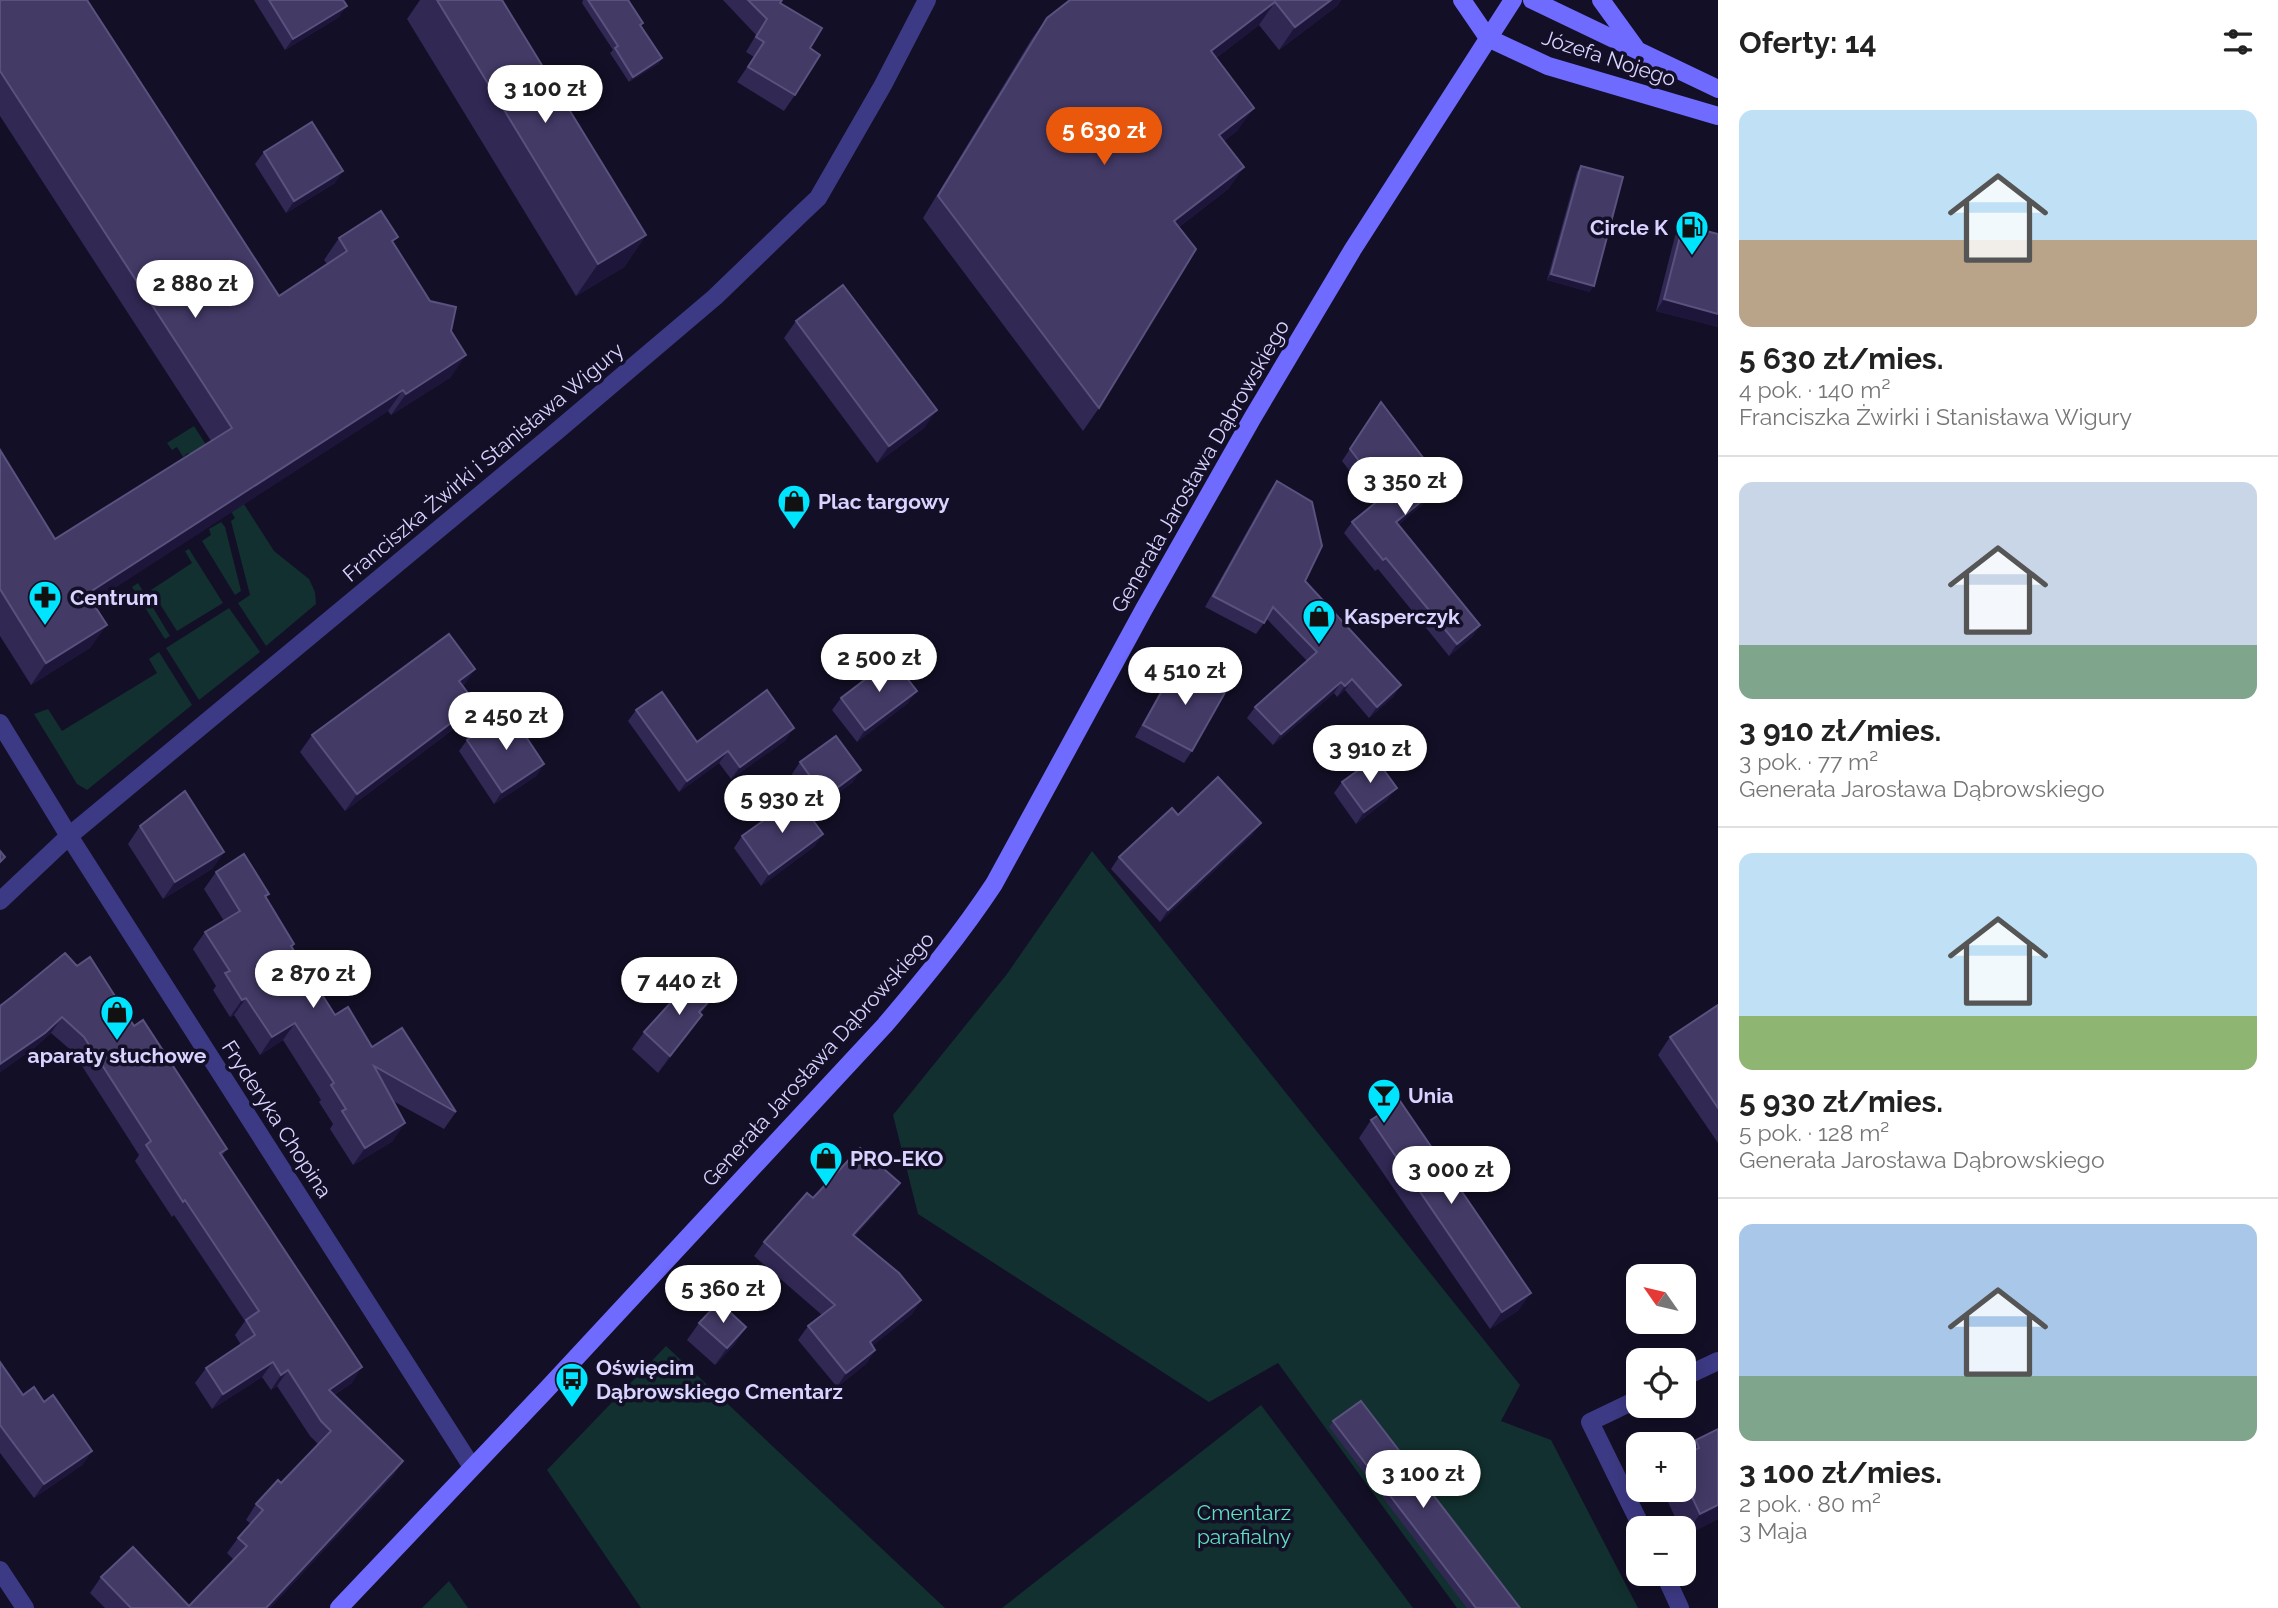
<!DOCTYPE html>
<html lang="pl">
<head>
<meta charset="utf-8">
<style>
	:root { --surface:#fff; --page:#f2f2f2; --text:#222; --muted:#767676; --line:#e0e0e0; --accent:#ea580c }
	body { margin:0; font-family:Raleway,sans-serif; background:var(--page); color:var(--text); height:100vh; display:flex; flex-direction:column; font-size:26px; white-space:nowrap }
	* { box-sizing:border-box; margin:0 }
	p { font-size:23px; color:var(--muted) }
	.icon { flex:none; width:38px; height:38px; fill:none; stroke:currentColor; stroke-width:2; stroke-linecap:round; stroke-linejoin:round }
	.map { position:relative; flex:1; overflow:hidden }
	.side { display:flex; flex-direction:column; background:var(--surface); width:560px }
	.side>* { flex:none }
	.needle { width:46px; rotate:304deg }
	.fabs { position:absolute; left:1626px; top:1264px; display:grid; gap:14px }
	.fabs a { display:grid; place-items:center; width:70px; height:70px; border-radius:14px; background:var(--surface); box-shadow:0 4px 18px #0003; font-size:35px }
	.price { position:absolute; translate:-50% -60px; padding:0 16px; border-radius:24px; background:#fff; color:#222; font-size:23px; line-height:46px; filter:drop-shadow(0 2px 4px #0008) }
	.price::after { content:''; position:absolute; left:50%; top:42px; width:21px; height:16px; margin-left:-10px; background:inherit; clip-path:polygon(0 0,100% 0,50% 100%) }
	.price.on { background:var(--accent); color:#fff }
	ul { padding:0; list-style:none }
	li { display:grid; align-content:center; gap:14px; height:371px; padding:0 21px }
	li+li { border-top:2px solid var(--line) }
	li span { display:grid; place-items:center; height:217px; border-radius:14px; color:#555 }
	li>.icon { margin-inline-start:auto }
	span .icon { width:126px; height:126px; fill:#fffc; stroke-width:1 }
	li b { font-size:30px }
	h2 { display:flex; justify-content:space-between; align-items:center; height:84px; padding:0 21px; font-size:30px }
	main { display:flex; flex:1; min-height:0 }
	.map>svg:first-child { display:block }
	.green { fill:#12302f }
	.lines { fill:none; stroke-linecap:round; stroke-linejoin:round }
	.street { stroke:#3d3a85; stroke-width:18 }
	.secondary { stroke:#6f6bff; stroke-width:18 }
	.wall { fill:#312854 }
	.shaded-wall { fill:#1d163a }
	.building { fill:#433a66; stroke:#5a527e; stroke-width:2 }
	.labels { text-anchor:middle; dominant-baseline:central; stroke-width:7; stroke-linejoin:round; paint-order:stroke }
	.street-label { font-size:21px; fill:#d9d4ff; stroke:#130f26 }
	.poi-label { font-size:21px; font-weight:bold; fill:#d9d4ff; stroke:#130f26; text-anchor:start }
	.park-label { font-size:21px; fill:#5fe0c0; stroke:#130f26 }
</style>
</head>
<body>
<main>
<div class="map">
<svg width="1718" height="1608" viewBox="0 0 1718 1608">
	<rect width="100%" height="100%" fill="#130f26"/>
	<g class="green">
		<polygon points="194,426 274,551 309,579 315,592 316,604 266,646 238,603 250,595 231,521 235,518 200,462 196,465 188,453 183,457 177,447 172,450 167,443"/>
		<polygon points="221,522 225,527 241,591 235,595 202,541 211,535 209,529"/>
		<polygon points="189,549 223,603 177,631 151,590 192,563 185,551"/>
		<polygon points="138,583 170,636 165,639 132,587"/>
		<polygon points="229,608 260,652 199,700 166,648"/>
		<polygon points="159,652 192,705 87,790 77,784 34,714 48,709 62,731 157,673 149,659"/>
		<polygon points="1092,851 1520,1385 1501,1421 1551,1440 1638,1608 1457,1608 1278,1363 1209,1402 918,1214 893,1115 1007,974"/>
		<polygon points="666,1346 945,1608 641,1608 547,1470"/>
		<polygon points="1261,1405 1413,1608 1002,1608"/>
		<polygon points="449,1581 468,1608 422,1608"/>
	</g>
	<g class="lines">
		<g class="street">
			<polyline points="0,723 69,836 472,1467"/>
			<polyline points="0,901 69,836 557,431 715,297 801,214 818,198 883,85 927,0"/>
			<polyline points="1684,1377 1718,1361"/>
			<polyline points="1638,1399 1590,1422 1642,1528"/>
			<polyline points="0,1570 25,1608"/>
			<polyline points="1664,1573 1680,1608"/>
		</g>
		<g class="secondary">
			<polyline points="1462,0 1488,38 1548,66 1718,116"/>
			<polyline points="1532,0 1718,89"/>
			<polyline points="1601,0 1635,47"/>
			<path d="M 339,1608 L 547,1389 L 885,1025 C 924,979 961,934 994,884 L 1144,609 L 1253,417 L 1353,249 L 1513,0"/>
		</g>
	</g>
	<g class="wall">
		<polygon points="254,0 343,0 339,17 285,50"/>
		<polygon points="420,0 502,0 646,235 624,267 576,296 407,19"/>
		<polygon points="583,0 628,0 641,26 662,58 658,64 629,82 610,53 613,50 582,3"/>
		<polygon points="723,0 782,0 780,3 810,48 795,95 784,111 737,82 754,57 746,52 756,35"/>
		<polygon points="1070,0 1341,0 1337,6 1279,50 1259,25 1216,58 1238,130 1224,141 1244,167 1228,189 1179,227 1099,408 1083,431 923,218 1031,40 1047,18"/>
		<polygon points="0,1 279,296 327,264 324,260 339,238 394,243 430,301 451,331 451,377 391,415 388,411 92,602 91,647 31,685 0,636 0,450 55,539 211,441 0,116"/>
		<polygon points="264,152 335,183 286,213 255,164"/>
		<polygon points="1581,166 1590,292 1547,280 1577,172"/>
		<polygon points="1683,225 1718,234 1718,327 1656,311 1675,236"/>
		<polygon points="796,321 925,427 877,463 784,338"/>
		<polygon points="1381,402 1443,484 1434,495 1398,525 1480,625 1472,637 1449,656 1378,569 1375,571 1344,533 1352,522 1375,504 1342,461"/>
		<polygon points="1277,481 1305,581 1394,696 1369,718 1345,690 1337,697 1334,693 1273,745 1247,718 1255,707 1307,661 1267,619 1256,634 1205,607 1269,492"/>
		<polygon points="1178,662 1192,751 1184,763 1135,737 1170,674"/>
		<polygon points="475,669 463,686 464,721 345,811 300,752 312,735"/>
		<polygon points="841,698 908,703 857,742 832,710"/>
		<polygon points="636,710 697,742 786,740 731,779 719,763 679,792 628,721"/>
		<polygon points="467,740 544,764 536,776 494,804 459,751"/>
		<polygon points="800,762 853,782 817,808 792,774"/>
		<polygon points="1342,782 1388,799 1356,824 1334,793"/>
		<polygon points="1178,815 1253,834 1160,922 1111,869 1119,857"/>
		<polygon points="140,826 224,852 212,869 163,899 128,844"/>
		<polygon points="742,836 815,846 761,886 734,848"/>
		<polygon points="216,872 266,898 294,944 292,947 335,1015 372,1047 456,1112 444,1129 393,1101 393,1141 353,1165 330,1129 333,1124 319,1102 321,1100 283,1040 260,1055 234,1015 230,1017 213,990 216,986 193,949 205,932 224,921 204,889"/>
		<polygon points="1718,1005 1718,1143 1658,1055 1670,1037"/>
		<polygon points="0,1006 134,1026 227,1149 222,1156 352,1383 334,1395 403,1461 392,1477 270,1608 105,1608 90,1593 101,1577 189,1606 234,1560 227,1553 238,1538 251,1524 246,1520 256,1504 281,1483 318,1444 310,1436 277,1386 271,1390 262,1377 212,1409 195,1383 206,1368 241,1345 235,1335 245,1321 174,1215 172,1217 135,1161 139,1155 73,1052 51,1033 34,1048 0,1072"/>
		<polygon points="701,1014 690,1032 658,1073 632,1049 644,1032"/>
		<polygon points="1371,1120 1519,1310 1490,1329 1359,1138"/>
		<polygon points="900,1183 890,1197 855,1236 921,1300 912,1314 872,1346 875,1350 866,1364 837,1387 798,1340 808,1326 822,1315 754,1256 764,1242 813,1198"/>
		<polygon points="699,1323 746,1327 734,1345 715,1365 687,1340"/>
		<polygon points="0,1362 23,1395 44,1402 92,1451 82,1465 34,1498 0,1453"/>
		<polygon points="1333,1421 1520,1608 1467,1608 1329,1427"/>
		<polygon points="1718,1429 1718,1519 1684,1536 1684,1528 1680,1528 1662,1489 1684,1489 1684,1455 1686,1454 1696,1440"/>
	</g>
	<g class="shaded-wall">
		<polygon points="1331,0 1341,0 1337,6 1279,50 1295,27"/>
		<polygon points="1275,2 1259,25 1195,74 1211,51"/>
		<polygon points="347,6 339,17 285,50 293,39"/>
		<polygon points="662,58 658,64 629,82 633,77"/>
		<polygon points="1254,108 1238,130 1204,157 1219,135"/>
		<polygon points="1244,167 1228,189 1158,243 1174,221"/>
		<polygon points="343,171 335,183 286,213 294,201"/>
		<polygon points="646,235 624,267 576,296 598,264"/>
		<polygon points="1551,274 1594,286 1590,292 1547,280"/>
		<polygon points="1664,299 1718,314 1718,327 1656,311"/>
		<polygon points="466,355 451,377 391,415 406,394"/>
		<polygon points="403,390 388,411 72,616 87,594"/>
		<polygon points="937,410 925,427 877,463 889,446"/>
		<polygon points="1443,484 1434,495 1388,534 1396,522"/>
		<polygon points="107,625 91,647 31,685 46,663"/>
		<polygon points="1480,625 1472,637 1449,656 1457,644"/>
		<polygon points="475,669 463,687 459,681"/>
		<polygon points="1352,679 1345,690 1337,697 1345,686"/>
		<polygon points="1341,682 1334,693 1273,745 1281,734"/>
		<polygon points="1401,685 1394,696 1369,718 1377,707"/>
		<polygon points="917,691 908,703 857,742 865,730"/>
		<polygon points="476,704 464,721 345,811 357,794"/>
		<polygon points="794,728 786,740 731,779 740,767"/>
		<polygon points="728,751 719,763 679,792 687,781"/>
		<polygon points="544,764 536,776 494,804 502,792"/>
		<polygon points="861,770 853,782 817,808 825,797"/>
		<polygon points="1397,788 1388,799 1356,824 1364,812"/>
		<polygon points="1261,823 1253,834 1160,922 1168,910"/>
		<polygon points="823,834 815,846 761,886 769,874"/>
		<polygon points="224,852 212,869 163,899 175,882"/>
		<polygon points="714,996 702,1013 687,1029 699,1012"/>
		<polygon points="246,998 234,1015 230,1017 242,1000"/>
		<polygon points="702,1015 690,1032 658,1073 670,1056"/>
		<polygon points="62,1017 51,1033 34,1048 0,1072 0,1064"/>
		<polygon points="295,1023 283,1040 260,1055 272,1037"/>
		<polygon points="405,1123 393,1141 353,1165 365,1148"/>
		<polygon points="900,1183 890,1197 843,1249 853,1235"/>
		<polygon points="1531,1293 1519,1310 1490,1329 1502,1312"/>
		<polygon points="921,1300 912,1314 860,1356 870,1342"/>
		<polygon points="746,1327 734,1345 715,1365 727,1348"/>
		<polygon points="875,1350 866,1364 837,1387 846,1373"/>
		<polygon points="273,1362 262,1377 212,1409 223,1394"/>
		<polygon points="362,1367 352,1383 318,1405 329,1390"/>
		<polygon points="288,1370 277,1386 271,1390 281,1375"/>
		<polygon points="92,1451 82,1465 34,1498 44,1484"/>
		<polygon points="403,1461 392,1477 270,1608 266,1608"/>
		<polygon points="1718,1505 1718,1519 1684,1536 1700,1514"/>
	</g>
	<g class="building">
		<polygon points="2,0 87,0 279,296 347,251 339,238 381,211 398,237 392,241 430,301 456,307 451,331 466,355 406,394 403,390 87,594 107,625 46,663 0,589 0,450 55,539 232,428 0,71 0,1"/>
		<polygon points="269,0 343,0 347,6 293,39"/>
		<polygon points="437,0 502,0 646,235 598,264"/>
		<polygon points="588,0 628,0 643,23 640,25 662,58 633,77 615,48 618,46"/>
		<polygon points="748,0 782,0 780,3 822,28 810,48 820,55 795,95 748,67 764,42 756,37 767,19"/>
		<polygon points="1070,0 1331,0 1295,27 1275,2 1211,51 1254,108 1219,135 1244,167 1174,221 1196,249 1099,408 938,196 1047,18"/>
		<polygon points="312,122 343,171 294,201 264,152"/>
		<polygon points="1581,166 1623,177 1594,286 1551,274"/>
		<polygon points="1683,225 1718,234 1718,314 1664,299"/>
		<polygon points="843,285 937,410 889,446 796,321"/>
		<polygon points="1381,402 1443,484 1396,522 1480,625 1457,644 1386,558 1383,560 1352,522 1385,495 1350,449"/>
		<polygon points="1277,481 1312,502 1322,546 1305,581 1401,685 1377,707 1352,679 1345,686 1341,682 1281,734 1255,707 1317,652 1273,607 1264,623 1213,596"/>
		<polygon points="449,634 475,669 459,681 476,704 357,794 312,735"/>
		<polygon points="892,659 917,691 865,730 841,698"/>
		<polygon points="1178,662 1227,689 1192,751 1143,725"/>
		<polygon points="767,690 794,728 740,767 728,751 687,781 636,710 662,692 697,742"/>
		<polygon points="509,711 544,764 502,792 467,740"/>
		<polygon points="836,736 861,770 825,797 800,762"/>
		<polygon points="1375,758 1397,788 1364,812 1342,782"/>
		<polygon points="1218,777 1261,823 1168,910 1119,857 1172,808 1178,815"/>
		<polygon points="185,791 224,852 175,882 140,826"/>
		<polygon points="796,797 823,834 769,874 742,836"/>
		<polygon points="0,851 5,857 0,862"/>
		<polygon points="244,854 269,894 265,896 294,944 291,946 335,1015 348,1007 372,1047 402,1028 456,1112 374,1066 405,1123 365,1148 342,1111 346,1109 331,1085 334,1083 295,1023 272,1037 246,998 242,1000 225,973 230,971 205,932 240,911 216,872"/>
		<polygon points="65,953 77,966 90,957 134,1026 143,1020 227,1149 220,1153 362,1367 329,1390 403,1461 266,1608 131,1608 101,1577 133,1547 189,1606 247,1546 238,1538 263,1510 256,1504 278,1480 281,1483 331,1431 321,1421 288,1370 281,1375 273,1362 223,1394 206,1368 255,1335 246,1320 259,1311 185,1200 183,1202 146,1145 151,1141 84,1037 62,1017 45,1033 0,1064 0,1006 13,996"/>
		<polygon points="694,977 714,996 699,1012 702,1015 670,1056 644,1032"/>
		<polygon points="1718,1005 1718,1108 1670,1037"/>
		<polygon points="1400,1101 1531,1293 1502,1312 1371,1120"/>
		<polygon points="860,1148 900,1183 853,1235 899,1273 921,1300 870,1342 875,1350 846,1373 808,1326 835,1305 764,1242 807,1193 813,1198"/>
		<polygon points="719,1302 746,1327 727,1348 699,1323"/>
		<polygon points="0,1362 23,1395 34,1387 44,1402 53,1395 92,1451 44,1484 0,1425"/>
		<polygon points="1361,1401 1520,1608 1476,1608 1333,1421"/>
		<polygon points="1718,1429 1718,1505 1700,1514 1684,1480 1684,1455 1699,1448 1696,1440"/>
	</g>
	<defs>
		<symbol id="fuel-pin" viewBox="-11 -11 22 30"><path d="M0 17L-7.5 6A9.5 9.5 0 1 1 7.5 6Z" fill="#00e5ff" stroke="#130f26"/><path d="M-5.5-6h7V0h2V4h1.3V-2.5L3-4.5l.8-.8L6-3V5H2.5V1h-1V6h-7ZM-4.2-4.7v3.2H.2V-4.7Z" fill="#111"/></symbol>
		<symbol id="shop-pin" viewBox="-11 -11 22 30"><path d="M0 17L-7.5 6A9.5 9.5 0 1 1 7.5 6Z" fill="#00e5ff" stroke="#130f26"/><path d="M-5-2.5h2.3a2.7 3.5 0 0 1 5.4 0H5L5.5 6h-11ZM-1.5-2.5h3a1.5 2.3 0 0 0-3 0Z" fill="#111"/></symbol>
		<symbol id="pharmacy-pin" viewBox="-11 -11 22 30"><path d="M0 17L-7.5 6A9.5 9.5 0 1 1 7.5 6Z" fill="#00e5ff" stroke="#130f26"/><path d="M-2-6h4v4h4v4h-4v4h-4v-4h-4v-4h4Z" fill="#111"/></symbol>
		<symbol id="bar-pin" viewBox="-11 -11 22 30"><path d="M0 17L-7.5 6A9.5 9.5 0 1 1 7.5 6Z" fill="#00e5ff" stroke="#130f26"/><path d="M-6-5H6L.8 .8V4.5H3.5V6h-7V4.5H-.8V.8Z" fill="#111"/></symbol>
		<symbol id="bus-pin" viewBox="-11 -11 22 30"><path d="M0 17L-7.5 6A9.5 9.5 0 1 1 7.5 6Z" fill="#00e5ff" stroke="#130f26"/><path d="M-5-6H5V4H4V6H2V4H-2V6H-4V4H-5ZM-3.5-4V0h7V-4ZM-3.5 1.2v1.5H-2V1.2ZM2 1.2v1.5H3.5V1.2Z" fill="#111"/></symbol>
	</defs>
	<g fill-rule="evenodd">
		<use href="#fuel-pin" x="1673" y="208" width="38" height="52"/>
		<use href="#shop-pin" x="775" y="482" width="38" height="52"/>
		<use href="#pharmacy-pin" x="26" y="578" width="38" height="52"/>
		<use href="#shop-pin" x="1300" y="597" width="38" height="52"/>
		<use href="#shop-pin" x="98" y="993" width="38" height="52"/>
		<use href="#bar-pin" x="1365" y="1076" width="38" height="52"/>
		<use href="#shop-pin" x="807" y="1139" width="38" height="52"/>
		<use href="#bus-pin" x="553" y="1360" width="38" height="52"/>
	</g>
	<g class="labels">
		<g class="street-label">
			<text transform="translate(1609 58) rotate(18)">Józefa Nojego</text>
			<text transform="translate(483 462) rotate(-40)">Franciszka Żwirki i Stanisława Wigury</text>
			<text transform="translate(1200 466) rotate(-60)">Generała Jarosława Dąbrowskiego</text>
			<text transform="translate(818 1059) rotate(-48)">Generała Jarosława Dąbrowskiego</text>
			<text transform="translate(277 1119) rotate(57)">Fryderyka Chopina</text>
		</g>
		<g class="poi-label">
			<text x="1668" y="227" text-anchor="end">Circle K</text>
			<text x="818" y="501">Plac targowy</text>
			<text x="70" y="597">Centrum</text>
			<text x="1344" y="616">Kasperczyk</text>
			<text x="117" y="1055" text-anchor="middle">aparaty słuchowe</text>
			<text x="1408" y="1095">Unia</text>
			<text x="850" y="1158">PRO-EKO</text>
			<text x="596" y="1367">Oświęcim<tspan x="596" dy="24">Dąbrowskiego Cmentarz</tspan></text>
		</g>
		<g class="park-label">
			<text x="1244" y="1512">Cmentarz<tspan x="1244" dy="24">parafialny</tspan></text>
		</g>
	</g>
</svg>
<div class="fabs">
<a><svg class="needle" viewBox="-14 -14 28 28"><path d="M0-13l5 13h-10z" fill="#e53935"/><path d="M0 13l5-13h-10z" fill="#767676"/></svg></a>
<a><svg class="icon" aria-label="locate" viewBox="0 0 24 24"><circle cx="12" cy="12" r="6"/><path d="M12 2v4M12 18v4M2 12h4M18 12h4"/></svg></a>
<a>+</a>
<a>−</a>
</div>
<b class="price" style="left:545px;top:125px">3 100 zł</b>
<b class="price on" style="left:1104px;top:167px">5 630 zł</b>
<b class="price" style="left:195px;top:320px">2 880 zł</b>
<b class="price" style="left:1405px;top:517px">3 350 zł</b>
<b class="price" style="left:879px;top:694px">2 500 zł</b>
<b class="price" style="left:1185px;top:707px">4 510 zł</b>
<b class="price" style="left:506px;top:752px">2 450 zł</b>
<b class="price" style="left:1370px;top:785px">3 910 zł</b>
<b class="price" style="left:782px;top:835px">5 930 zł</b>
<b class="price" style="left:313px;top:1010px">2 870 zł</b>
<b class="price" style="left:679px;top:1017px">7 440 zł</b>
<b class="price" style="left:1451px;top:1206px">3 000 zł</b>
<b class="price" style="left:723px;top:1325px">5 360 zł</b>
<b class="price" style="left:1423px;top:1510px">3 100 zł</b>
</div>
<section class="side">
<h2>Oferty: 14<svg class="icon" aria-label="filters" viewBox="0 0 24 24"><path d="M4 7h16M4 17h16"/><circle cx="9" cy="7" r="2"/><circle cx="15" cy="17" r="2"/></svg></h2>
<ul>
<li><span style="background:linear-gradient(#bfe0f5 60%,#b9a48a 0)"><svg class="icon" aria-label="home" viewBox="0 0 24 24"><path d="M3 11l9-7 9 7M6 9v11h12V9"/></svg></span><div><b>5 630 zł/mies.</b><p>4 pok. · 140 m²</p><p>Franciszka Żwirki i Stanisława Wigury</p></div></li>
<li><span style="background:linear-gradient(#c9d6e8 75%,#7fa58c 0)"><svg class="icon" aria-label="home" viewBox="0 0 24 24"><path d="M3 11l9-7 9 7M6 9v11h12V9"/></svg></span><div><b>3 910 zł/mies.</b><p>3 pok. · 77 m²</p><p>Generała Jarosława Dąbrowskiego</p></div></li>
<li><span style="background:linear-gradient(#bfe0f5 75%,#8fb573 0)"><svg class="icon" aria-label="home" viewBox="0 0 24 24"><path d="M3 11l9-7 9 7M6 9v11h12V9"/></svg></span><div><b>5 930 zł/mies.</b><p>5 pok. · 128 m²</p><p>Generała Jarosława Dąbrowskiego</p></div></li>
<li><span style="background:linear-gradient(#a9c7e8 70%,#7fa58c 0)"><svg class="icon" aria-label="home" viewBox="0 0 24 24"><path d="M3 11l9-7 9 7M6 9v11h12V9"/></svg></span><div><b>3 100 zł/mies.</b><p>2 pok. · 80 m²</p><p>3 Maja</p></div></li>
</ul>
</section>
</main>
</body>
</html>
